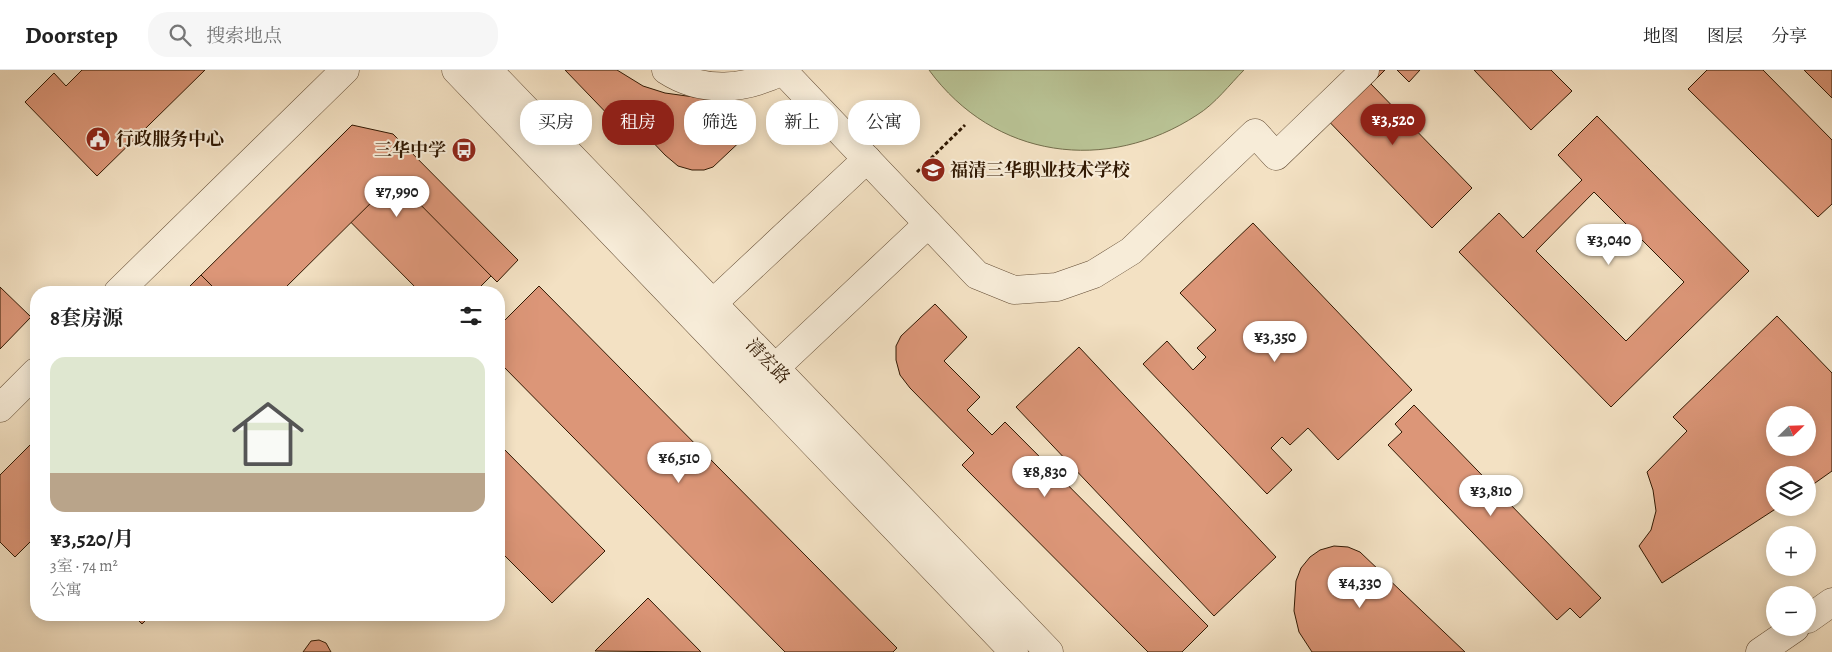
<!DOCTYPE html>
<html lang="zh">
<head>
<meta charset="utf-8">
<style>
	:root { --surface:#fff; --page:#f6f6f6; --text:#222; --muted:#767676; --line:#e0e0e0; --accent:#8f2418 }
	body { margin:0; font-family:Alegreya,"Noto Serif SC",serif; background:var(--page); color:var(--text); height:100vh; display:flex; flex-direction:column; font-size:19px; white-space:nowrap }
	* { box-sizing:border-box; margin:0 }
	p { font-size:16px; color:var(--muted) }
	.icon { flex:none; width:28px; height:28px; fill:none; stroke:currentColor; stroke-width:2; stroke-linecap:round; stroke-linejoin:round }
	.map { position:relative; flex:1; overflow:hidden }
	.side { position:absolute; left:30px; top:216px; width:475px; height:335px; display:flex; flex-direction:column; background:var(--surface); border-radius:20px; box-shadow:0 2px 12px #0003 }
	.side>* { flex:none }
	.guide { position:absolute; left:520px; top:30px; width:475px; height:45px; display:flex; gap:10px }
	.needle { width:32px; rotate:67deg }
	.tools { position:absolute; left:1766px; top:336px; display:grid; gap:10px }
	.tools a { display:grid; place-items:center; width:50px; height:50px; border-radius:50%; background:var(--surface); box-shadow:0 2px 12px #0003; font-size:25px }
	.price { position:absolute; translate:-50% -42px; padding:0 11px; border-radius:18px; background:#fff; color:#222; font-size:16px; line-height:32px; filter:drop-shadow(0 1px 2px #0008) }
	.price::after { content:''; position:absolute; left:50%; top:30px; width:15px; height:11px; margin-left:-8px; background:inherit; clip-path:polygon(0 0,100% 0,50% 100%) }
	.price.on { background:var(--accent); color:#fff }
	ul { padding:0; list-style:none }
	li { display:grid; align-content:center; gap:10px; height:265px; padding:0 20px }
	li span { display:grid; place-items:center; height:155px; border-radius:15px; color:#555 }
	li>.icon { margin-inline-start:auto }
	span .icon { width:90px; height:90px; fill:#fffc; stroke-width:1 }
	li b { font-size:21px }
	h2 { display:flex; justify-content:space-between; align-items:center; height:60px; padding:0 20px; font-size:21px }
	.chip { padding:0 18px; border-radius:20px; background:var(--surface); box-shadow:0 2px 12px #0003; font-size:18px; line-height:45px }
	.chip.on { background:var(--accent); color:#fff }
	header { display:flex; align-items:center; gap:30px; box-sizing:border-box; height:70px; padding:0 25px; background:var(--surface); border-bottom:1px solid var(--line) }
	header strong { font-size:24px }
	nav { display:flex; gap:28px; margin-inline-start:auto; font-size:18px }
	.search { width:350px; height:45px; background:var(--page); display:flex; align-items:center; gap:12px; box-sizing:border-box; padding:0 18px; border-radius:20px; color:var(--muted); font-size:19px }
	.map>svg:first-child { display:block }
	.green { fill:#b9c395; stroke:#746e4c }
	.building { fill:#dc9678; stroke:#301802; fill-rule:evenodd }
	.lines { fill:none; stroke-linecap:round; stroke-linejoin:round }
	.minor-casing { stroke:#614a32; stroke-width:29 }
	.path { stroke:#301802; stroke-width:3; stroke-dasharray:4 2.5; stroke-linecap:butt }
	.minor { stroke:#f7ecd8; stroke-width:28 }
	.labels { text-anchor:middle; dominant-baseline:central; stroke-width:4; stroke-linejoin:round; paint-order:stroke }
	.poi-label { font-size:18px; font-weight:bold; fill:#301802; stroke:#f7ecd8; text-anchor:start }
	.street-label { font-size:18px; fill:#301802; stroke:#f7ecd8 }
</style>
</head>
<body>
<header>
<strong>Doorstep</strong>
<div class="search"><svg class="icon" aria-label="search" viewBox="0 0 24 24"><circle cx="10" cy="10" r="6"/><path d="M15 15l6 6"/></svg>搜索地点</div>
<nav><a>地图</a><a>图层</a><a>分享</a></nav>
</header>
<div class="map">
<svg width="1832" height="582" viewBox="0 0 1832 582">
	<rect width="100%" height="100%" fill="#f3e1c3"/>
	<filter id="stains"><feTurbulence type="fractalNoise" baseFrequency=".004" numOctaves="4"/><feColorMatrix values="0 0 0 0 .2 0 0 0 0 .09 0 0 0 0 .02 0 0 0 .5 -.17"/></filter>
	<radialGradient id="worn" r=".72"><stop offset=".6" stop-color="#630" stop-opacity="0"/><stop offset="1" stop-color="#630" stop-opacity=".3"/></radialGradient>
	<path class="green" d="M 929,0 L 1244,0 C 1230,14 1215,34 1197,45 C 1107,104 994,89 929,0 Z"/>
	<g class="building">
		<polygon points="82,0 205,0 97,106 25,32 54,3 66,16"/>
		<polygon points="565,0 617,0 643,16 665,23 694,27 709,26 747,65 713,97 704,100 692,100 678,96 665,85 627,45 617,54"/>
		<polygon points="1352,0 1385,0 1371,14 1472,118 1432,158 1315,37"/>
		<polygon points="1397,0 1420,0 1409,12"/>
		<polygon points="1474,0 1551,0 1572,21 1531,60"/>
		<polygon points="1707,0 1763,0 1832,70 1832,134 1818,147 1688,19"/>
		<polygon points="1804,0 1832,0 1832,28"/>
		<path d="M 1597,46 L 1749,201 L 1611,337 L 1459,182 L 1499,143 L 1523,168 L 1582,110 L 1558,85 ZM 1594,122 L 1684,212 L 1626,271 L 1536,181 Z"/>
		<polygon points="352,55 496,201 475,222 420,222 303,104"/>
		<polygon points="352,55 393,64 518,190 497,212 395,109 281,222 184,222"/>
		<polygon points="1253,153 1412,320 1338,390 1308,358 1290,375 1282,367 1271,378 1292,400 1267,424 1143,294 1167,271 1193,300 1206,287 1197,278 1216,260 1180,223"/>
		<polygon points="201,205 218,222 184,222"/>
		<polygon points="539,216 897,578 893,582 785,582 499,292 499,256"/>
		<polygon points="0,217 31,247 0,279"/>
		<polygon points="935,234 967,267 944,291 980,327 967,340 992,365 1005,352 1208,556 1182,582 1148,582 962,395 974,383 910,318 900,305 896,290 896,276 901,266"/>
		<path d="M 1777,246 L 1832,303 L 1832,401 L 1808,418 L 1808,405 L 1775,405 L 1775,438 L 1777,438 L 1662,513 L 1639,476 L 1651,460 L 1656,441 L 1653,420 L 1647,402 L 1687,361 L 1673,347 ZM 1775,345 L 1808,345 L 1808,378 L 1775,378 Z"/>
		<polygon points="1079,277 1276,487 1214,546 1016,337"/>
		<polygon points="1414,335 1601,528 1580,548 1570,538 1557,550 1388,375 1402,362 1395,354"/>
		<polygon points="36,369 36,447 0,410 0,405"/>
		<polygon points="36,369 36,466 15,487 0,472 0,405"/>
		<polygon points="499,374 605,481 552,533 499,480"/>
		<polygon points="1334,476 1348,477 1360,482 1465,582 1312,582 1299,562 1294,541 1296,511 1301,498 1310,487 1320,480"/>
		<polygon points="648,528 701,582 595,581"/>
		<polygon points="133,545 151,545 142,554"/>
		<polygon points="319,570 326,573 331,582 303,582 311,571"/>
	</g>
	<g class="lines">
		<defs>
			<g id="minor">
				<polyline points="456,0 1014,582"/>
				<polyline points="488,0 1049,582"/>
				<path d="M 666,0 C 703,24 746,20 784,0"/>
				<polyline points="783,1 977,205 1014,220 1057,217 1094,204 1131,181 1255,63 1276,86 1365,0"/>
				<polyline points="118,222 345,0"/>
				<polyline points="712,234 867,89"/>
				<polyline points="775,298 928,154"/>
				<polyline points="0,338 36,302"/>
				<polyline points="1808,549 1832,532"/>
				<polyline points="1760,582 1795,558"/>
			</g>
		</defs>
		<use href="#minor" class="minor-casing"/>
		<polyline class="path" points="917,102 965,55"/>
		<use href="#minor" class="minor"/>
	</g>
	<defs>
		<symbol id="civic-disc" viewBox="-11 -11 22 22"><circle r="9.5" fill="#8f2418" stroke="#f7ecd8"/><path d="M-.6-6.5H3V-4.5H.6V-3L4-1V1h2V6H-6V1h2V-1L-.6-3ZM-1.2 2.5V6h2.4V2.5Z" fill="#fff"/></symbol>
		<symbol id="bus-disc" viewBox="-11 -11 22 22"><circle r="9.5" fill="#8f2418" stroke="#f7ecd8"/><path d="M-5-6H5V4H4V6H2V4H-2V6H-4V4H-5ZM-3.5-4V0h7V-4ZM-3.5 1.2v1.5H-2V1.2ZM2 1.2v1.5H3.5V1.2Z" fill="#fff"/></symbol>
		<symbol id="school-disc" viewBox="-11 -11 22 22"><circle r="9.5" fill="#8f2418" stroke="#f7ecd8"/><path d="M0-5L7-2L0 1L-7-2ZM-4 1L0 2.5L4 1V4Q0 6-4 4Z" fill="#fff"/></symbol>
	</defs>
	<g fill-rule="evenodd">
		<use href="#civic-disc" x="84" y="55" width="28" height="28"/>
		<use href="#bus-disc" x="450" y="66" width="28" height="28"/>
		<use href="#school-disc" x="919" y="86" width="28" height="28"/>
	</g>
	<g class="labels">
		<g class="poi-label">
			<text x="116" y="69">行政服务中心</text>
			<text x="446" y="80" text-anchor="end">三华中学</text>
			<text x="950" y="100">福清三华职业技术学校</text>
		</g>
		<g class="street-label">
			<text transform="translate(768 291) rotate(46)">清宏路</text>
		</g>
	</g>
	<rect width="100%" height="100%" filter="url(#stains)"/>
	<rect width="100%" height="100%" fill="url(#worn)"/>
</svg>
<div class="tools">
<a><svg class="needle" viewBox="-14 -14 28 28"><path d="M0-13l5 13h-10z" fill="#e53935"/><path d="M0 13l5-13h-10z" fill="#767676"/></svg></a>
<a><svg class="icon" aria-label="layers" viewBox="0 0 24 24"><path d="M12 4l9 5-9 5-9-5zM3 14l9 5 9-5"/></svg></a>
<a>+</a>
<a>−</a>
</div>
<b class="price on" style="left:1393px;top:76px">¥3,520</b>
<b class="price" style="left:397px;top:148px">¥7,990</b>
<b class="price" style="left:1609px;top:196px">¥3,040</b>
<b class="price" style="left:1275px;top:293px">¥3,350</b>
<b class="price" style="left:679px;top:414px">¥6,510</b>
<b class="price" style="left:1045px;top:428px">¥8,830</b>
<b class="price" style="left:1491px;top:447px">¥3,810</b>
<b class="price" style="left:1360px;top:539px">¥4,330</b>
<div class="guide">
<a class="chip">买房</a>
<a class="chip on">租房</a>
<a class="chip">筛选</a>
<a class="chip">新上</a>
<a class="chip">公寓</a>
</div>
<section class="side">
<h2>8套房源<svg class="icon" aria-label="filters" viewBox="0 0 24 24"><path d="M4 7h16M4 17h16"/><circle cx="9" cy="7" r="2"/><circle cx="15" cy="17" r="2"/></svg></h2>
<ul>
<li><span style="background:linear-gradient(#dfe7d0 75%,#b9a48a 0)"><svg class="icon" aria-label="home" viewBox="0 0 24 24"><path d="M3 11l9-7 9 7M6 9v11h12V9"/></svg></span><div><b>¥3,520/月</b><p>3室 · 74 m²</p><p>公寓</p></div></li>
</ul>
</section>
</div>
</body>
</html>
